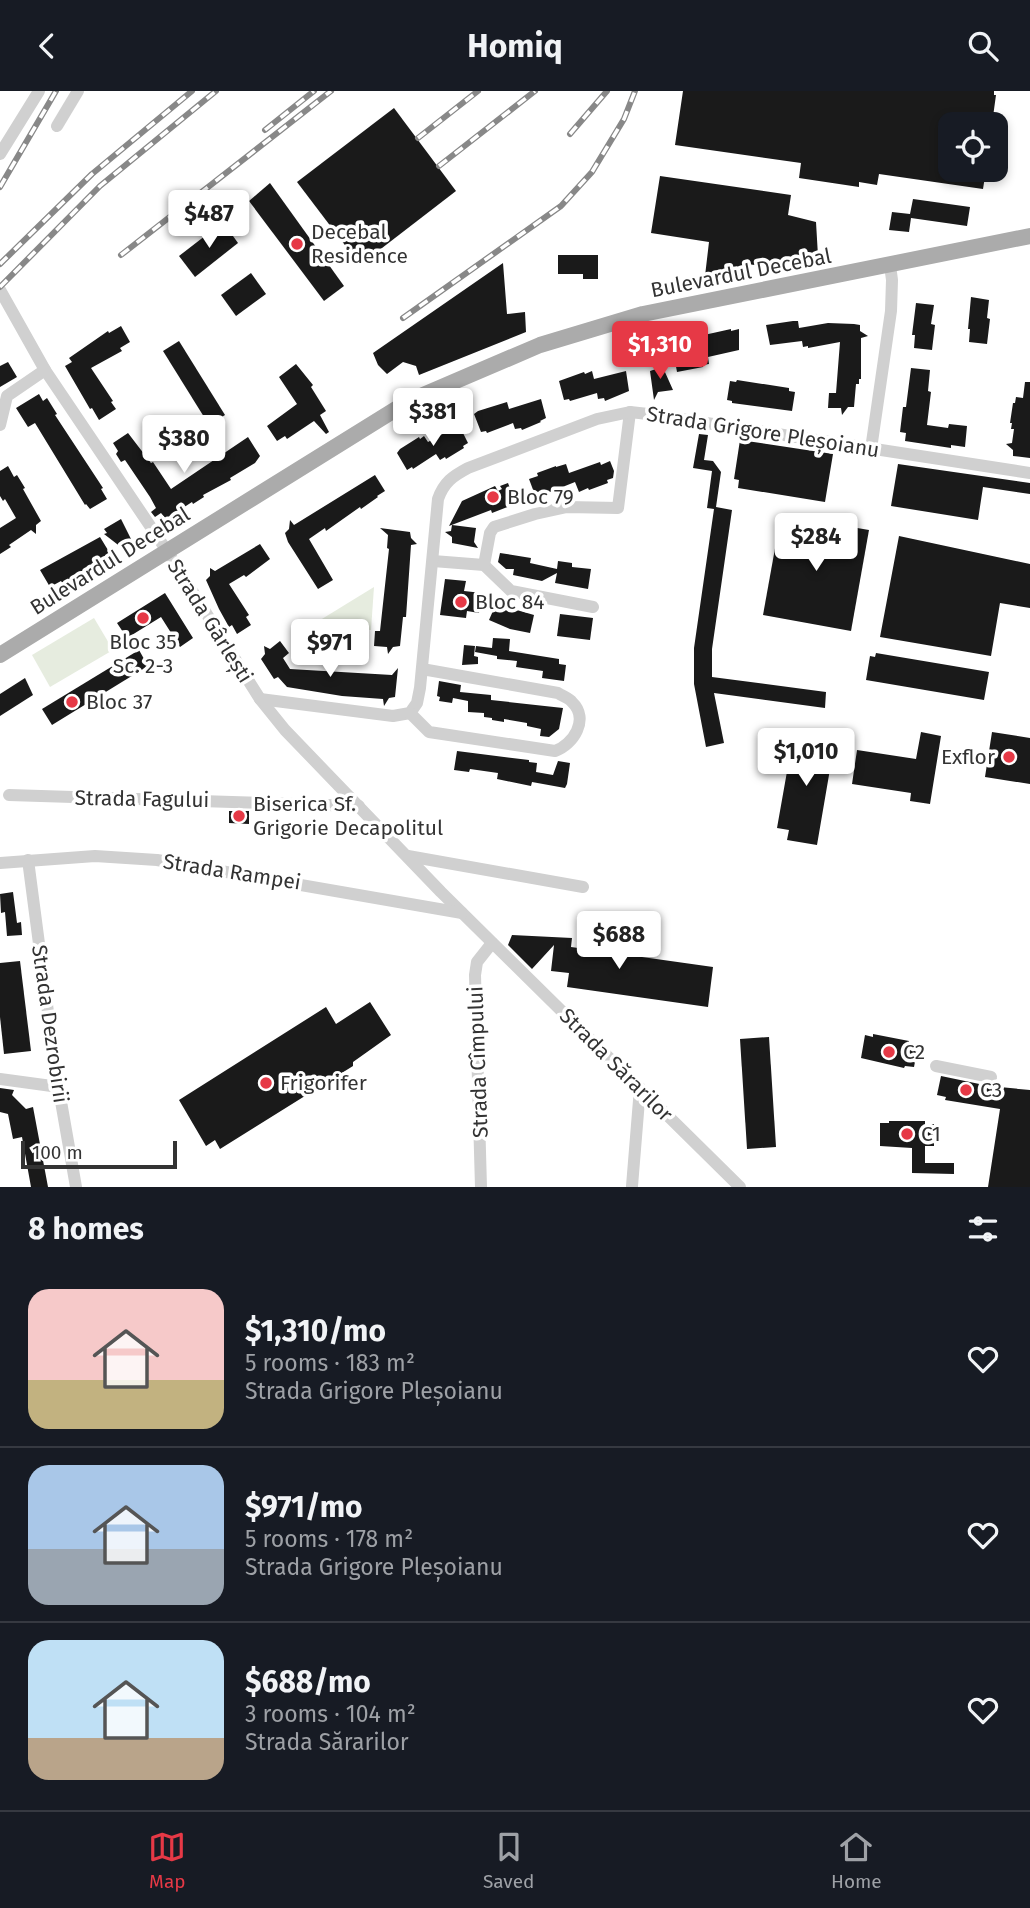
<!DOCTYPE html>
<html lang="en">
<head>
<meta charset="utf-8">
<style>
	:root { --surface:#171b24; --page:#242831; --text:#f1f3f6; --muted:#9ea1a6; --line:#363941; --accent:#e63946 }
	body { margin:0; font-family:"Fira Sans",sans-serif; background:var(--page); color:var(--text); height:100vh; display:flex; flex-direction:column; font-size:26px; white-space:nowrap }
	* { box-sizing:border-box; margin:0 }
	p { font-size:23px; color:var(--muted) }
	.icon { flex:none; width:38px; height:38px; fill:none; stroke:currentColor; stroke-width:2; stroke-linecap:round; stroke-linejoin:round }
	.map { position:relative; height:1096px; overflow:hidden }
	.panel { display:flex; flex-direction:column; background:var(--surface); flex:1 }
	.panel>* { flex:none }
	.fabs { position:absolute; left:938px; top:21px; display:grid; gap:14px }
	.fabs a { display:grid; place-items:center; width:70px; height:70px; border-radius:14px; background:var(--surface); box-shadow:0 4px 10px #0003; font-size:35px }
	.scale { position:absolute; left:21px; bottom:18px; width:156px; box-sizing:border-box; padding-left:7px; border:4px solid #333; border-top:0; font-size:19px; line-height:24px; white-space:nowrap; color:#333; -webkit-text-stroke:5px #fff; paint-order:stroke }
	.price { position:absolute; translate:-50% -60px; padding:0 16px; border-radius:7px; background:#fff; color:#222; font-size:23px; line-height:46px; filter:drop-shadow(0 2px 4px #0008) }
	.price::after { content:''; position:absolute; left:50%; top:42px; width:21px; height:16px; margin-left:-10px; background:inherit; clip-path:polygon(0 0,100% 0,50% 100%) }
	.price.on { background:var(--accent); color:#fff }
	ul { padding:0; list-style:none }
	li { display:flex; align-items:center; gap:21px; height:175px; padding:0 28px }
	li+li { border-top:2px solid var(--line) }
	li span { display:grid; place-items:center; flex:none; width:196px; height:140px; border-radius:21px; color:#555 }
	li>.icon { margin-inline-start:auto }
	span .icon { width:84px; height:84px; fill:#fffc; stroke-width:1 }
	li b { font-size:30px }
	h2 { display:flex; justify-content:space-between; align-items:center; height:84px; padding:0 28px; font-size:30px }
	header { display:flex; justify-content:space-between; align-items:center; height:91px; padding:0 28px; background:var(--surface); font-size:32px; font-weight:700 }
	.tabs { display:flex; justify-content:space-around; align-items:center; height:98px; border-top:2px solid var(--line); background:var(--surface); font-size:19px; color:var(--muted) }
	.tabs a { display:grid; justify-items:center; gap:4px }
	.tabs .on { color:var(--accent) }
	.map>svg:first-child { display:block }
	.green { fill:#e6ecdf }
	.building { fill:#1a1a1a }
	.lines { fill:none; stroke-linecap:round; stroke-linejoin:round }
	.minor { stroke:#d0d0d0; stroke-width:12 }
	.major { stroke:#ababab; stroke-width:16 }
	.rail-casing { stroke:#888; stroke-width:6 }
	.rail { stroke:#fff; stroke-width:3.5; stroke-dasharray:10; stroke-linecap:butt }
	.poi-dot { fill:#e63946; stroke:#fff; stroke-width:2.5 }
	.labels { text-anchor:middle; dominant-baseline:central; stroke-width:7; stroke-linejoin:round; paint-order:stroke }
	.poi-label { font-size:21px; fill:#333; stroke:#fff; text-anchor:start }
	.street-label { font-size:21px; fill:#333; stroke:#fff }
</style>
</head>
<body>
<header><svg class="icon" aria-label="back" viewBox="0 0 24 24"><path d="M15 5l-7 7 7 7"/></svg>Homiq<svg class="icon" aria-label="search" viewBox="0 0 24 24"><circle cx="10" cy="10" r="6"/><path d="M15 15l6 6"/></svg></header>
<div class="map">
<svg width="1030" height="1096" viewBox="0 0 1030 1096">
	<rect width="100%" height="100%" fill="#fff"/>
	<g class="green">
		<polygon points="374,496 371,539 325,535 317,531"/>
		<polygon points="94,527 113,559 50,596 32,564"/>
	</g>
	<g class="building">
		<polygon points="683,0 994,0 994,4 996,4 992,33 950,33 950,79 986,79 983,98 879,83 877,94 859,91 859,96 799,87 801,72 675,54"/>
		<polygon points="394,17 456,100 360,174 297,91"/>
		<polygon points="660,85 791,104 788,124 816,131 818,165 783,171 776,177 747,173 729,186 718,188 705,185 709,151 651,142"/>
		<polygon points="270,92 344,195 324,210 249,110"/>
		<polygon points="913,108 970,116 967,135 911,127 909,141 889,139 892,121 910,123"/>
		<polygon points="223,131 238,152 195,186 179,165"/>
		<polygon points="558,164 598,164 598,188 583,188 583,183 558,183"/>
		<polygon points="503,172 507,223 525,221 526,241 419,284 416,275 403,271 387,283 378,274 373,262"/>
		<polygon points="251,182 266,203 236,225 221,204"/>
		<polygon points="971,206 989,209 987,227 990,228 987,253 969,251 970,238 968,238"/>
		<polygon points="916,212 934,214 931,233 935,234 932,259 914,257 915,244 912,244"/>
		<polygon points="793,230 798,230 799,237 828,232 854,233 860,234 860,240 868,245 861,247 861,288 859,288 859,293 856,293 854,316 848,316 842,324 841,317 828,317 829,302 836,302 840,251 808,257 808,255 803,256 802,250 770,254 766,234"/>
		<polygon points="121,235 130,251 120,257 122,260 91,277 113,310 111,311 116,318 99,329 92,317 90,318 65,275 72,271 69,267 108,240 109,242"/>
		<polygon points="731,238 731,240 739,238 739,259 708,266 709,273 703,274 703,276 677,281 673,259 705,251 704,244"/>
		<polygon points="179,250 225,324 209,334 163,260"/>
		<polygon points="660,270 673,299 658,301 654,309 650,280 656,278"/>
		<polygon points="8,271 17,286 0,296 0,275"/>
		<polygon points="296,273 313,294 311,296 326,320 320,324 329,341 326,343 314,330 287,348 285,345 277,350 267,335 297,313 279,286"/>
		<polygon points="911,277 930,279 928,300 931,301 927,334 948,337 949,333 967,335 965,356 951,354 951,357 905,350 906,342 900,341 903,316 906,316"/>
		<polygon points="592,280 594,288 626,280 629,300 605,310 604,307 598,308 597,302 570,310 569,308 564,309 559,290 584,281 585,283"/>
		<polygon points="737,289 789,297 789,300 795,301 792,320 732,312 732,310 727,309 730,290 736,291"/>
		<polygon points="1025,291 1030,291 1030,367 1013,365 1013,359 1006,353 1012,352 1014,338 1011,338 1012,332 1010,332 1013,312 1015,312 1016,306 1023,307"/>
		<polygon points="39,303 43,310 47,307 57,323 55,324 103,397 101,398 107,408 90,418 86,413 85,414 35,332 28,336 16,317"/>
		<polygon points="541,308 546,327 540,330 541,331 522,339 521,337 515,338 513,332 487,342 486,340 481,341 474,323 478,320 507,311 509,318"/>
		<polygon points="459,334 468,352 463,355 464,357 446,368 445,366 440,369 436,363 413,378 412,376 407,379 397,362 400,358 419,346 420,348 424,345 428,351"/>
		<polygon points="128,342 151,372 153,371 171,398 248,346 260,365 255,372 230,387 231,389 203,404 204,406 193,413 192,411 166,428 161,422 155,426 151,421 156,417 150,406 125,369 121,371 116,363 118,360 113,352"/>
		<polygon points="699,343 708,344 704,369 713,370 721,381 716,416 732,419 712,558 712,586 826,601 825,617 714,602 724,652 706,656 694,593 694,557 714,418 707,417 712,380 693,377"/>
		<polygon points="740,349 833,363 825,411 738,397 739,389 734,388"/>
		<polygon points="610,370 614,380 613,387 607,389 608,392 589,399 588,397 579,401 575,391 545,403 544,400 535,404 529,388 538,385 537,382 556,375 556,376 566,373 569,382 600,371 601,374"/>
		<polygon points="898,373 1030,392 1030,403 983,396 978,429 891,415"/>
		<polygon points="8,375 14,386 17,384 25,397 23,398 41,430 36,434 36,443 31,439 9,454 11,456 0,463 0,437 16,427 5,408 3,410 0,405 0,380"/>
		<polygon points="375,384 385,400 377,405 378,406 361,418 360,416 326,440 325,437 309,448 333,489 318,498 288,451 285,442 289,438 290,429 294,434"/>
		<polygon points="508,392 515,411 509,413 510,415 492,422 491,419 449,435 462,410 495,395 498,400 502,398 500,395"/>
		<polygon points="781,424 869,439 851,540 763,524"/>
		<polygon points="121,428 131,448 127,452 126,460 104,443 107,442 104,438"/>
		<polygon points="452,434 476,437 474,451 478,457 452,452 452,446 445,441 451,440"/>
		<polygon points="380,437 410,441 411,447 417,453 411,454 406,526 403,526 400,555 393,556 388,563 387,556 374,555 375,540 380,540 389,458 387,457 388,444"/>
		<polygon points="899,445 1030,473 1030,517 1000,512 991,565 880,546"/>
		<polygon points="100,446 111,464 102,469 104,472 92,479 90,477 63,493 61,490 50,496 40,479"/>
		<polygon points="260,453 270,468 246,486 244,484 229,493 249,524 246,526 251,534 237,543 232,534 229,536 219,518 206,489 210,485 210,477 215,480"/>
		<polygon points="500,462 531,467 530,472 557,478 558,470 572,472 572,476 591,478 588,498 555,492 557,482 542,490 513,484 514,478 506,478 498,471"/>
		<polygon points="445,488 466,490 464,500 482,502 479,522 467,520 466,527 440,524"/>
		<polygon points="165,502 193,547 180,556 161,526 127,547 117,532"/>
		<polygon points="496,513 534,524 530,542 510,538 489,529"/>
		<polygon points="560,523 593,527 590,549 557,545"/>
		<polygon points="493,547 510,548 509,560 559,568 559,573 566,574 564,590 542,587 543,580 516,576 517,570 497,568 497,565 475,561 476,555 492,557"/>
		<polygon points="280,550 289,562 283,567 290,578 392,584 398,577 395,606 389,607 384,615 383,608 342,605 287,596 278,586 274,588 261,568 265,563 264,555 270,558"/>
		<polygon points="464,554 475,555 474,565 478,566 478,573 462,574"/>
		<polygon points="139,559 148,575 52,634 42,618"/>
		<polygon points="876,562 989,581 984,609 866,589 870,565 875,566"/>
		<polygon points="25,587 33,604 0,625 0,603"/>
		<polygon points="439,590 461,594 460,601 491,604 491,609 563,617 559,638 549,646 540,645 541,638 527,635 527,632 504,628 504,631 492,629 492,627 484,626 484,622 468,621 468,610 453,607 452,612 439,610 440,606 437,605"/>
		<polygon points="794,641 835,649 817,754 787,749 789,739 777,737"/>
		<polygon points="921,641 941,645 930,713 910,710 911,702 852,693 857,659 916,668"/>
		<polygon points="992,641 1030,647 1030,693 985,686"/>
		<polygon points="457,660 529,669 529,671 537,672 536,681 553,684 558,670 570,672 567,693 565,697 532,691 531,695 497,688 498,682 470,678 469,681 454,679"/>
		<polygon points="229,720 249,720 249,733 229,732"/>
		<polygon points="13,801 17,832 21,831 22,844 7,845 5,821 1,822 0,803"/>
		<polygon points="512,844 572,847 571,856 713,876 708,916 567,896 569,882 551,880 554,854 532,878 508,854"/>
		<polygon points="20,870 31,960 4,963 0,926 0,872"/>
		<polygon points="370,911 391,944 353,971 353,975 220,1058 215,1049 206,1055 179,1009 326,916 336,933"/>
		<polygon points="873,943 909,950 909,953 918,955 914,976 905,975 904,977 861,967 865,944 873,946"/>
		<polygon points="769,946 776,1056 747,1058 740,948"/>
		<polygon points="941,985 989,995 1030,999 1030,1096 988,1096 1000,1018 945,1009 946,1006 937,1004"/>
		<polygon points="0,997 14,999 12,1004 26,1018 33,1016 48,1096 31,1096 22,1046 13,1048 8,1023 0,1021"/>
		<polygon points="889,1030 925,1030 925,1033 934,1033 934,1055 925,1055 925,1072 954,1072 954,1083 912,1082 912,1057 880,1055 880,1032 889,1032"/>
	</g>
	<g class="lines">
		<g class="minor">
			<polyline points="57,35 78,0"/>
			<polyline points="0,63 39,0"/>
			<polyline points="0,199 45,279 167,460 260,608 285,639 441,801 740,1096"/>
			<polyline points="0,334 7,305 45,279"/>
			<polyline points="871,358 891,220 892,189 890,174"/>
			<polyline points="433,470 484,474 511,500 593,516"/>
			<polyline points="484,474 490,442 494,436 535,423 567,416 618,417 630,321"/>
			<path d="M 260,608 L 393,625 L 410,622 L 417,612 L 420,597 L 438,408 C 444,391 453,385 468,377 L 597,328 L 630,321 L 648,323 L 1030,382"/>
			<path d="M 410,622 L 429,641 L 555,660 C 573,654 590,628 572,611 C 569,607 562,605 558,602 L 422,578"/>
			<polyline points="9,704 359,715"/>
			<polyline points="408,765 583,796"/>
			<polyline points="28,769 56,982 76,1096"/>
			<polyline points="0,772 95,765 157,769 462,822"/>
			<polyline points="936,975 991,986"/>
			<polyline points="0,988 59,996"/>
			<polyline points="632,1095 640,997"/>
			<polyline points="481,1096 475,884 477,871 492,852"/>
		</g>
		<polyline class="major" points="0,564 409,310 540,254 643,223 1030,145"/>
		<defs>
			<g id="rail">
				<polyline points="265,39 314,0"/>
				<polyline points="570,43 607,0"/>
				<polyline points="418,47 478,0"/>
				<polyline points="439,75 535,0"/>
				<polyline points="0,96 56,0"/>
				<polyline points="121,164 331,0"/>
				<polyline points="0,173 92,83 192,0"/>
				<polyline points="0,196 100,95 216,0"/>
				<polyline points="403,227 561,115 592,81 624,28 635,0"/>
			</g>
		</defs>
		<use href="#rail" class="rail-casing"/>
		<use href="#rail" class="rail"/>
	</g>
	<g class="poi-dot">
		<circle cx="297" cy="153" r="7"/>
		<circle cx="493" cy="406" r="7"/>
		<circle cx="461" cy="511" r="7"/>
		<circle cx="143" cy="527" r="7"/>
		<circle cx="72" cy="611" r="7"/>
		<circle cx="1009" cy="666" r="7"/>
		<circle cx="239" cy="725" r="7"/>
		<circle cx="889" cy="961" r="7"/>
		<circle cx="266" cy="992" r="7"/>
		<circle cx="966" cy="999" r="7"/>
		<circle cx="907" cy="1043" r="7"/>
	</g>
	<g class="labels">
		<g class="poi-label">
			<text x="311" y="141">Decebal<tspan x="311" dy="24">Residence</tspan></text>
			<text x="507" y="406">Bloc 79</text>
			<text x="475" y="511">Bloc 84</text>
			<text x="143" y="551" text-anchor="middle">Bloc 35<tspan x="143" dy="24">Sc. 2-3</tspan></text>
			<text x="86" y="611">Bloc 37</text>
			<text x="995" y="666" text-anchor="end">Exflor</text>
			<text x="253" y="713">Biserica Sf.<tspan x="253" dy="24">Grigorie Decapolitul</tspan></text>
			<text x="903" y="961">C2</text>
			<text x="280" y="992">Frigorifer</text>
			<text x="980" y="999">C3</text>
			<text x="921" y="1043">C1</text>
		</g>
		<g class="street-label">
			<text transform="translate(741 182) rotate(-11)">Bulevardul Decebal</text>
			<text transform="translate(763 341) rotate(9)">Strada Grigore Pleșoianu</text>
			<text transform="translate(110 470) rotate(-32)">Bulevardul Decebal</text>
			<text transform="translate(210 530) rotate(58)">Strada Gârlești</text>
			<text transform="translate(142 708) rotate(1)">Strada Fagului</text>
			<text transform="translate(232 781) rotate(9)">Strada Rampei</text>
			<text transform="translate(50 933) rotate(82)">Strada Dezrobirii</text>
			<text transform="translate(478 971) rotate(-92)">Strada Cîmpului</text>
			<text transform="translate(616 974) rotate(45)">Strada Sărarilor</text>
		</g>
	</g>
</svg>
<div class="fabs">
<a><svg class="icon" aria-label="locate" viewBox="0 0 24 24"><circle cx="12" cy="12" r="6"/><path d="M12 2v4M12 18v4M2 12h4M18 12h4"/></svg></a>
</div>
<div class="scale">100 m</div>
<b class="price" style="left:209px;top:159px">$487</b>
<b class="price on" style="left:660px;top:290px">$1,310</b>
<b class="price" style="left:433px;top:357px">$381</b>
<b class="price" style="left:184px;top:384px">$380</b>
<b class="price" style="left:816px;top:482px">$284</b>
<b class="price" style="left:330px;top:588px">$971</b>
<b class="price" style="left:806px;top:697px">$1,010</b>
<b class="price" style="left:619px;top:880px">$688</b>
</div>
<section class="panel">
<h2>8 homes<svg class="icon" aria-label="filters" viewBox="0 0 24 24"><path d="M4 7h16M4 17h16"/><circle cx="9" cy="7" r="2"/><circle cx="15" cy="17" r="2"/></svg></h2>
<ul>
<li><span style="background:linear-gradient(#f6c9c9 65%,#c2b280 0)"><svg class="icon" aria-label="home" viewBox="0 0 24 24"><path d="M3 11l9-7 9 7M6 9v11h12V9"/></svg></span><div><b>$1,310/mo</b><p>5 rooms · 183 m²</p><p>Strada Grigore Pleșoianu</p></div><svg class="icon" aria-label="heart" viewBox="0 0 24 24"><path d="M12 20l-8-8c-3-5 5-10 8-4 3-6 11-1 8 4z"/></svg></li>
<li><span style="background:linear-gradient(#a9c7e8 60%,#9aa5b1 0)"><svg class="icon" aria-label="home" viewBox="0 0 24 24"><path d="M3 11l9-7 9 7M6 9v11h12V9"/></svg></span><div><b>$971/mo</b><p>5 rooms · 178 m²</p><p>Strada Grigore Pleșoianu</p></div><svg class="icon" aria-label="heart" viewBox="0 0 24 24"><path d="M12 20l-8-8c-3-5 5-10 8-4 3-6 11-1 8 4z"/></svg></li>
<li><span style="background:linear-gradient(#bfe0f5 70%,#b9a48a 0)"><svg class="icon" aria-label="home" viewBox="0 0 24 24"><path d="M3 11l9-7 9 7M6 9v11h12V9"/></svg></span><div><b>$688/mo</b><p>3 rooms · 104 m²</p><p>Strada Sărarilor</p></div><svg class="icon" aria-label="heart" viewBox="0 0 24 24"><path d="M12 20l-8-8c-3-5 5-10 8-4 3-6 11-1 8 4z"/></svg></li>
</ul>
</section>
<nav class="tabs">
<a class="on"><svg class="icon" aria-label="map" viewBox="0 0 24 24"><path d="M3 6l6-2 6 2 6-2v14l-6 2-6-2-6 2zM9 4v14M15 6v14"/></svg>Map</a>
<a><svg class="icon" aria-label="saved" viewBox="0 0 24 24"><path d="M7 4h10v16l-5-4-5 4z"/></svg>Saved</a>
<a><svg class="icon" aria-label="home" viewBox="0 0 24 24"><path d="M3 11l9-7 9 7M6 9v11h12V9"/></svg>Home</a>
</nav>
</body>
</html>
